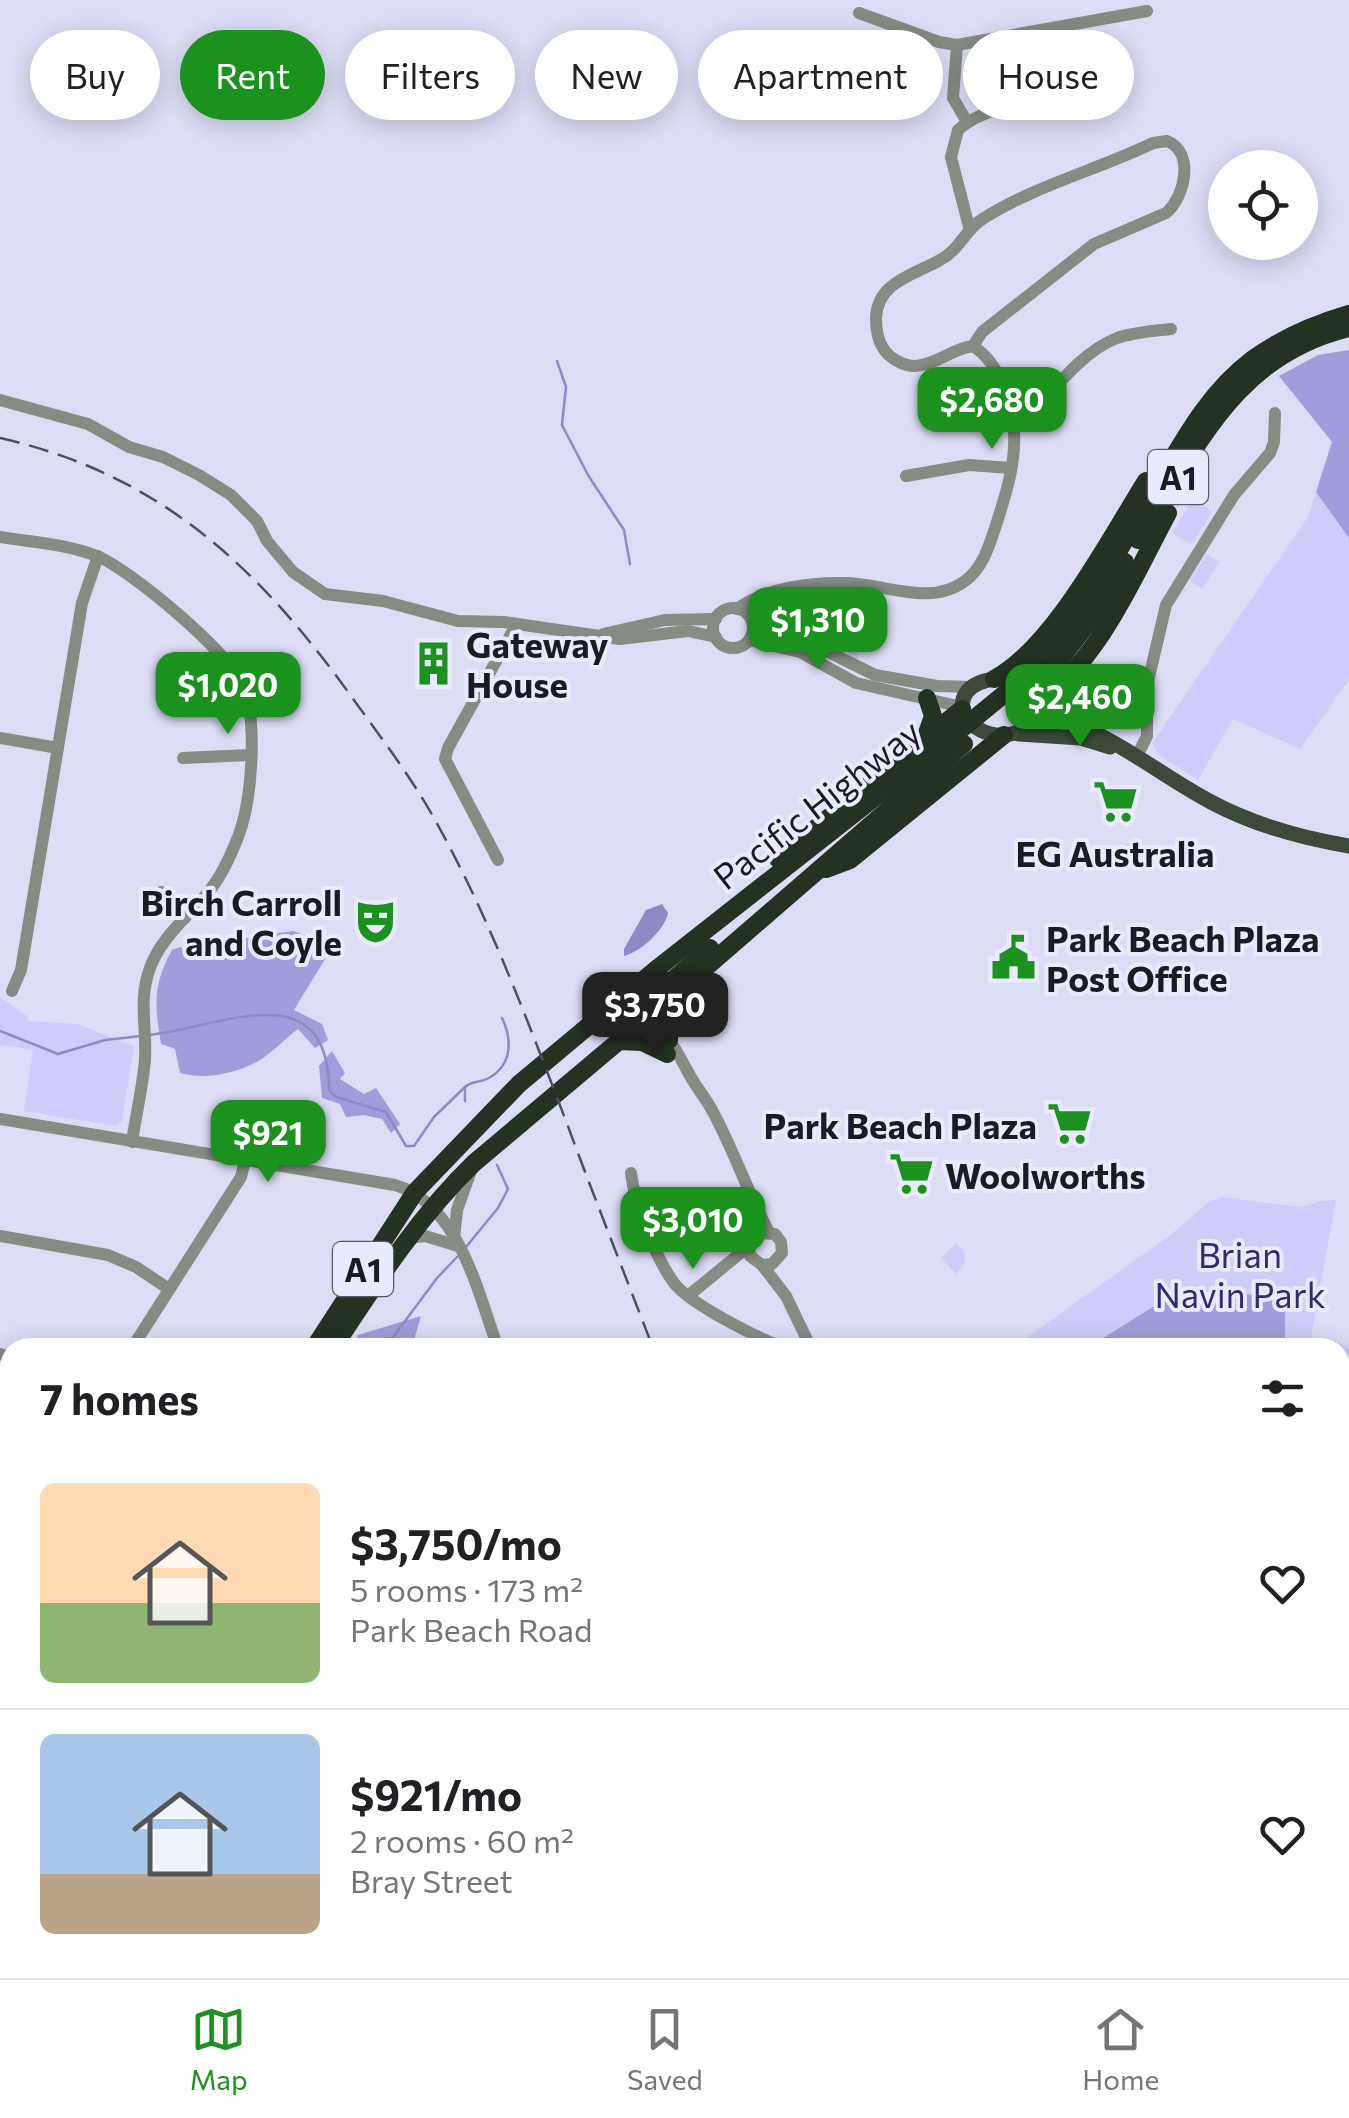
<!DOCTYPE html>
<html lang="en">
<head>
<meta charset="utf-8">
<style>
	:root { --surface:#fff; --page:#f6f6f6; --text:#202124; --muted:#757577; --line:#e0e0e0; --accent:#1b911e }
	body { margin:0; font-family:Commissioner,sans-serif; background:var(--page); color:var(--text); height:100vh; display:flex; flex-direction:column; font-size:38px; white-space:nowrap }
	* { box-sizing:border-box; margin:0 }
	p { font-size:32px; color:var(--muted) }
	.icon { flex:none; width:55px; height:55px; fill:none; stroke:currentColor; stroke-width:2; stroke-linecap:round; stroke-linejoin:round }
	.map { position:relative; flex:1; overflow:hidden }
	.panel { position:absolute; left:0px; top:1338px; width:1350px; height:642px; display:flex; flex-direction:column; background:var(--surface); border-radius:30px 30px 0 0; box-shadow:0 5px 25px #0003 }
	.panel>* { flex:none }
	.banner { position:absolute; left:30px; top:30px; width:1290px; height:90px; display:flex; gap:20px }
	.fabs { position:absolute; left:1208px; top:150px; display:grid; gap:20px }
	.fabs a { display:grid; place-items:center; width:110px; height:110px; border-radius:50%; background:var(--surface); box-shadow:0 5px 25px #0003; font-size:50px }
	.price { position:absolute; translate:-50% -85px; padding:0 22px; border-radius:20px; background:var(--accent); color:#fff; font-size:32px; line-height:65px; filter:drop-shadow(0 2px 5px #0008) }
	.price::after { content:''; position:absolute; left:50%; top:60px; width:30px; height:22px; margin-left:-15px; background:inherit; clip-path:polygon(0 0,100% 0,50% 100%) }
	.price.on { background:#222; color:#fff }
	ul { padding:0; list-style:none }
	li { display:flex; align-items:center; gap:30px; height:250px; padding:0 40px }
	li+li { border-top:2px solid var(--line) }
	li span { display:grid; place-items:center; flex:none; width:280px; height:200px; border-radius:15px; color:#555 }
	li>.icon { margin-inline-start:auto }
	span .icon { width:120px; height:120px; fill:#fffc; stroke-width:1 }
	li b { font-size:42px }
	h2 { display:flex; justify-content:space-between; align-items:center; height:120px; padding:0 40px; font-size:42px }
	.pill { padding:0 35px; border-radius:45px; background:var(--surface); box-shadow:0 5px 25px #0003; font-size:35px; line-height:90px }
	.pill.on { background:var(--accent); color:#fff }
	.tabs { display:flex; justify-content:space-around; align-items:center; height:140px; border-top:2px solid var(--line); background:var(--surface); font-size:28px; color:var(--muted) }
	.tabs a { display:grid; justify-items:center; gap:5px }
	.tabs .on { color:var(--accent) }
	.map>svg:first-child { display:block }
	.green { fill:#cecdf9 }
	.forest { fill:#a09ddc }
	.water { fill:#8d8ac7 }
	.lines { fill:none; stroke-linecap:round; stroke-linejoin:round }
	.stream { stroke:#8d8ac7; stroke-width:2.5 }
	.minor { stroke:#848c83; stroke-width:12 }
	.major { stroke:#3c493b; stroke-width:15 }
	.highway { stroke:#233222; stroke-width:18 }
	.rail { stroke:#50505d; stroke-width:2.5; stroke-dasharray:20 10; stroke-linecap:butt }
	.highway-bridge { stroke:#233222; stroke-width:18 }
	.labels { text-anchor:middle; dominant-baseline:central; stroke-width:8; stroke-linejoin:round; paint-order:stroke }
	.shield { fill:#eaeafe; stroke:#595965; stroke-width:2.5 }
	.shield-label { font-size:32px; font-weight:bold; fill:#1b1b24 }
	.poi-label { font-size:35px; font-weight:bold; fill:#1b1b24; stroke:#eaeafe; text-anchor:start }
	.street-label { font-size:35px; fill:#1b1b24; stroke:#eaeafe }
	.park-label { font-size:35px; fill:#352871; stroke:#eaeafe }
</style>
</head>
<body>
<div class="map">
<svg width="1349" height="1978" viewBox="0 0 1349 1978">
	<rect width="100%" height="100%" fill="#dcdcf5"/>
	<g class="green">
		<polygon points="1316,492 1349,538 1349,680 1300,749 1233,719 1198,780 1159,755 1152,743 1308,517"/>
		<polygon points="1193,499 1212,511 1192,545 1172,533"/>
		<polygon points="1207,554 1219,562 1202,589 1190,581"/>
		<polygon points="812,594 816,604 808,606 813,621 859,654 857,661 834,642 805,626 773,616 771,603"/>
		<circle cx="1132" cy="854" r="12"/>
		<polygon points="0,997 27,1016 28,1021 77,1024 134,1046 122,1121 115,1126 24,1111 33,1050 0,1045"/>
		<polygon points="1221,1197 1300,1207 1321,1201 1336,1200 1311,1337 1349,1346 1349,1428 1345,1435 1340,1435 1340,1348 1012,1348 1169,1236 1209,1202"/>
		<polygon points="956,1243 965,1253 964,1264 956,1274 941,1258"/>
		<polygon points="0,1445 10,1456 10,1503 0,1508"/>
		<polygon points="1271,1970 1325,1970 1321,1978 1269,1978"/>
	</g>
	<g class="forest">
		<polygon points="1349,350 1349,538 1316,492 1332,442 1279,376 1318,355"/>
		<path d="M 293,931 L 314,938 L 330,951 L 294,1010 L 322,1024 L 328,1040 L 315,1048 L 298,1029 C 286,1038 273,1052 260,1060 C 237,1074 205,1080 180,1073 L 175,1049 L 161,1044 C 155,1006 152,986 172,950 L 180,947 L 200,957 L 239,939 Z"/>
		<polygon points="332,1051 345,1073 340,1079 364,1094 376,1088 400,1124 391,1133 382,1119 364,1115 346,1117 340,1104 322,1098 319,1066"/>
		<polygon points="1183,1288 1285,1298 1285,1347 1089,1347"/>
		<polygon points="421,1316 412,1347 355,1347 358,1335"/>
		<polygon points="0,1535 10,1535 10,1710 0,1707"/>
		<polygon points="220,1970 301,1970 299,1978 216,1978"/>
		<polygon points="310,1970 464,1970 461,1978 309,1978"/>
	</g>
	<path class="water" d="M 662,904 L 668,913 C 664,931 640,952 624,956 L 624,949 L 646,910 Z"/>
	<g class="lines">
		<g class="stream">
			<polyline points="557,361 566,387 562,425 588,475 624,530 630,564"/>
			<polyline points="0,1031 58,1054 105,1040 141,1036"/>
			<path d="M 149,1035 C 218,1028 329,970 329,1090 L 336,1097 L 386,1112 L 406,1146 L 414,1146 L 434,1117 L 465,1087"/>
			<path d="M 465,1101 L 465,1087 C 473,1080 480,1083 489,1078 C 513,1064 512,1039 502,1018"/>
			<polyline points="466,1247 498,1208 508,1189 497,1165"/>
			<polyline points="385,1348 437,1278 457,1257"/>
			<polyline points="0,1566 10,1567"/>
			<polyline points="10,1578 4,1616 3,1665 10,1669"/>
			<polyline points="409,1970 413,1970"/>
			<polyline points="316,1978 333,1970"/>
		</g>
		<g class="minor">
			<polyline points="859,13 939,42 957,45 1147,11"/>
			<polyline points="957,45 953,98 967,122"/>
			<path d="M 1167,141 C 1195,152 1185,197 1166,213 L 1094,244 L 982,332 L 973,346 C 953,348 936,365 915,366 C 903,366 889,358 883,348 C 877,339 876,328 876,318 C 877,282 914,275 940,260 C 960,250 965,229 984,218 C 1037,185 1097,170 1153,143 Z"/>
			<path d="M 969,227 L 951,157 L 958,130 C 991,99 1068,98 1112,92"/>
			<polyline points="0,400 88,424 129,447 163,457 199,475 231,495 257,521 267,541 293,572 325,594 383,601 458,621 504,622 620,639 688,631 716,637"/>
			<path d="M 1014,428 L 1024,422 C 1050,395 1080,352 1117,338 C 1134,332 1153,331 1171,329"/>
			<polyline points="906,476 969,465 1011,468"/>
			<path d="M 0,537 C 31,542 67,544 97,556 C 131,570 230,653 243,686 C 258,722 252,801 238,837 C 231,855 222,875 210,890 C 189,916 161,937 150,968 C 138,1000 147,1027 145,1059 C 143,1086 136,1114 132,1142"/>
			<circle cx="733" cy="628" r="20"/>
			<path d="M 737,609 C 765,588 812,582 846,583 C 886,584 930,607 965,581 C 984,567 990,543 997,522 C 1006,494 1016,462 1014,432 C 1013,401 999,363 973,346"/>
			<polyline points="753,625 800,638 875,675 937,686 971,687"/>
			<polyline points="603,634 665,620 716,619"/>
			<polyline points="749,640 800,652 856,683 962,707"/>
			<polyline points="0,738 58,748"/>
			<polyline points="183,758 250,755"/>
			<polyline points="1136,758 1147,736 1147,686 1166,605 1234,495 1270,453 1274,442 1275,413"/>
			<polyline points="498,860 445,759 448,748 516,625"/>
			<polyline points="161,892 184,919"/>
			<polyline points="12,991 21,970 82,603 98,556"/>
			<path d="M 645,1020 C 667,1029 677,1052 688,1072 C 695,1086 706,1098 713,1112 C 734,1151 748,1193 769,1232"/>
			<path d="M 0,1119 L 395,1185 C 459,1204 478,1293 498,1348"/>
			<path d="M 631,1173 C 635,1205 655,1257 674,1283 C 690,1304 756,1337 782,1347"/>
			<polyline points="0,1236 108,1255 136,1267 169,1289"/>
			<polyline points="407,1238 425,1236 458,1246"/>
			<polyline points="454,1238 457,1210 472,1168"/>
			<polyline points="762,1265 786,1296 811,1348"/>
			<polyline points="688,1296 749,1246 759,1233 775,1234 781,1242 782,1253 772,1264 762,1265 750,1256 749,1246"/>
			<polyline points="132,1348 241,1177 245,1160"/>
			<polyline points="0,1354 10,1357"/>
			<polyline points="1340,1519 1349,1520"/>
			<polyline points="1340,1732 1349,1734"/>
			<polyline points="0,1733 10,1740"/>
			<polyline points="1340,1947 1349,1949"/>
			<polyline points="95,1970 100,1978"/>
			<polyline points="717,1970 720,1978"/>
			<polyline points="921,1970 926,1978"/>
			<polyline points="1010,1970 1015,1978"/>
			<polyline points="479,1976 480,1978"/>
			<polyline points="209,1978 213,1970"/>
		</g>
		<g class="major">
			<path d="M 994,679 C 1039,681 1050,726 1011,734 C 965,743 938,687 994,679 Z"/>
			<path d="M 1034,713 C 1101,723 1152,771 1211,802 C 1254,825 1301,838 1349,846"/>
			<polyline points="1019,734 1081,738 1110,747"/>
		</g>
		<g class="highway">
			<path d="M 1138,540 C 1197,449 1233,356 1349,328"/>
			<polyline points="1059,661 1095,614 1125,562"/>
			<path d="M 1035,669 C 1085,615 1120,548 1157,485 C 1184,439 1209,392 1253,359 C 1282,338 1315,324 1349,314"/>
			<path d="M 994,679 C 1053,648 1110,538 1146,481"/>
			<path d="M 1034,706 C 1100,660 1131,582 1168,513"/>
			<polyline points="926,736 933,716 927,698"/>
			<polyline points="778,859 962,709"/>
			<polyline points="826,869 850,860 1004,735"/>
			<polyline points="601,1023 629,1013 645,1020 644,1009 648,1001 710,948"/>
			<polyline points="669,1040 670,1019 685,992"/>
			<polyline points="618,1041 642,1042 667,1054"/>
			<polyline points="314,1348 415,1192 519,1084 659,967 948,740"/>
			<path d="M 333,1348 C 376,1283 418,1217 474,1163 L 689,982 L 964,744"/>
			<polyline points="0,1800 10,1786"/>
			<polyline points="0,1823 10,1811"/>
		</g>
		<g class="rail">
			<path d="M 0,438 C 160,474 259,568 351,696 C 382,739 415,782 440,829 C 491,922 528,1022 566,1121 C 594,1197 624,1272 653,1348"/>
			<polyline points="962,1970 966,1978"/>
		</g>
		<polyline class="highway-bridge" points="948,740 1035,669"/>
	</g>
	<defs>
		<symbol id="building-bare" viewBox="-9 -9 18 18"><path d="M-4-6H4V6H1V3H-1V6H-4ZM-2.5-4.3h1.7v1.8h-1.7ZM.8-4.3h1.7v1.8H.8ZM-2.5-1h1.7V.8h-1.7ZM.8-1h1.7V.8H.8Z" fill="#1b911e" stroke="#eaeafe" stroke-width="2.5" paint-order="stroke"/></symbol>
		<symbol id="supermarket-bare" viewBox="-9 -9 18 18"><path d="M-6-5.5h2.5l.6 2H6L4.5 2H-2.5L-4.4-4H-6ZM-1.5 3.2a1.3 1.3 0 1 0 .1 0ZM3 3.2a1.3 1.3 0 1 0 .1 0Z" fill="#1b911e" stroke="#eaeafe" stroke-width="2.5" paint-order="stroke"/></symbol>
		<symbol id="theatre-bare" viewBox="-9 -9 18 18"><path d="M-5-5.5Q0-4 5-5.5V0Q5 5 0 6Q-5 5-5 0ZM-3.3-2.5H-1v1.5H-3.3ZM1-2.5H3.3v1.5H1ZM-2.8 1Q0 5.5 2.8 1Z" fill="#1b911e" stroke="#eaeafe" stroke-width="2.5" paint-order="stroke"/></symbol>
		<symbol id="civic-bare" viewBox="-9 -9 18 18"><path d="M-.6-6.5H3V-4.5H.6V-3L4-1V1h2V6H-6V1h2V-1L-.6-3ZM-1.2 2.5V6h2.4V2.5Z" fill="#1b911e" stroke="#eaeafe" stroke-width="2.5" paint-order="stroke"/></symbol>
	</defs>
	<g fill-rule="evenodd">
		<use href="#building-bare" x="402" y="632" width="63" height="63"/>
		<use href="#supermarket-bare" x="1084" y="770" width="63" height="63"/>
		<use href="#theatre-bare" x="344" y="890" width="63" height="63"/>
		<use href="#civic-bare" x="982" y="926" width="63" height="63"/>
		<use href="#supermarket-bare" x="1038" y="1092" width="63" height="63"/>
		<use href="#supermarket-bare" x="880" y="1142" width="63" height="63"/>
	</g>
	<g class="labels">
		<g class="shield">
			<rect x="1148" y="450" width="60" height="54" rx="8"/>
			<rect x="333" y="1242" width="60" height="54" rx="8"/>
		</g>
		<g class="shield-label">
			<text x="1178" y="477">A1</text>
			<text x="363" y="1269">A1</text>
		</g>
		<g class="poi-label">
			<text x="466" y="643">Gateway<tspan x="466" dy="40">House</tspan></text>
			<text x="1115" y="852" text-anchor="middle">EG Australia</text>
			<text x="342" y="901" text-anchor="end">Birch Carroll<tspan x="342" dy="40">and Coyle</tspan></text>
			<text x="1046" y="937">Park Beach Plaza<tspan x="1046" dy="40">Post Office</tspan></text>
			<text x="1037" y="1124" text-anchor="end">Park Beach Plaza</text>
			<text x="945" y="1174">Woolworths</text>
		</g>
		<g class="street-label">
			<text transform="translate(816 803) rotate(-38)">Pacific Highway</text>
		</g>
		<g class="park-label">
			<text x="1240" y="1253">Brian<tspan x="1240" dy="40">Navin Park</tspan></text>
		</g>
	</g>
</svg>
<div class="fabs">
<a><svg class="icon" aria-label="locate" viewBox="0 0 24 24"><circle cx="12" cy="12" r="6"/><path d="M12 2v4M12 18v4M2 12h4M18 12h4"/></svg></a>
</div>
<b class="price" style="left:992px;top:452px">$2,680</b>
<b class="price" style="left:818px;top:672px">$1,310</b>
<b class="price" style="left:228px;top:737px">$1,020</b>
<b class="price" style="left:1080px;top:749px">$2,460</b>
<b class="price on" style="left:655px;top:1057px">$3,750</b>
<b class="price" style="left:268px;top:1185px">$921</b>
<b class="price" style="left:693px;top:1272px">$3,010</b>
<div class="banner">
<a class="pill">Buy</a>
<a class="pill on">Rent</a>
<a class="pill">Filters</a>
<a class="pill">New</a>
<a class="pill">Apartment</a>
<a class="pill">House</a>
</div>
<section class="panel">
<h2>7 homes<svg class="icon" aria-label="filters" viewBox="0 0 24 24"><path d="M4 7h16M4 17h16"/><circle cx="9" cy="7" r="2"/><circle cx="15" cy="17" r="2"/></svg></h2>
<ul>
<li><span style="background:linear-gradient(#ffd9b3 60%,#8fb573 0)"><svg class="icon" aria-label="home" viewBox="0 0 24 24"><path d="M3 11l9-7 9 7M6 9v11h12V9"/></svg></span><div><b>$3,750/mo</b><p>5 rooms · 173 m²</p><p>Park Beach Road</p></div><svg class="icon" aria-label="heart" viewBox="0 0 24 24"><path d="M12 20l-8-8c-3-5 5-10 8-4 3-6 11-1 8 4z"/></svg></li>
<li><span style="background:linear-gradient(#a9c7e8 70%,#b9a48a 0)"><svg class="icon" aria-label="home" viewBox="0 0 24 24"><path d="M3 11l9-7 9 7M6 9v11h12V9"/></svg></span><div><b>$921/mo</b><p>2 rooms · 60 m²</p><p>Bray Street</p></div><svg class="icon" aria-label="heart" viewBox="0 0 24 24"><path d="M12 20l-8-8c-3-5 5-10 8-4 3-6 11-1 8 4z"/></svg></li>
</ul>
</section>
</div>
<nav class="tabs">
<a class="on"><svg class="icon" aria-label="map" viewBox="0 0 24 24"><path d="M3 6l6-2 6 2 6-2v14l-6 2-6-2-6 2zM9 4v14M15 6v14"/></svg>Map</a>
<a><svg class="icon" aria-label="saved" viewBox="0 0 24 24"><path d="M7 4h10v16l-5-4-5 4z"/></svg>Saved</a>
<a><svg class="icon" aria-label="home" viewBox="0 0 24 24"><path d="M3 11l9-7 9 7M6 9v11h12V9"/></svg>Home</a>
</nav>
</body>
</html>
